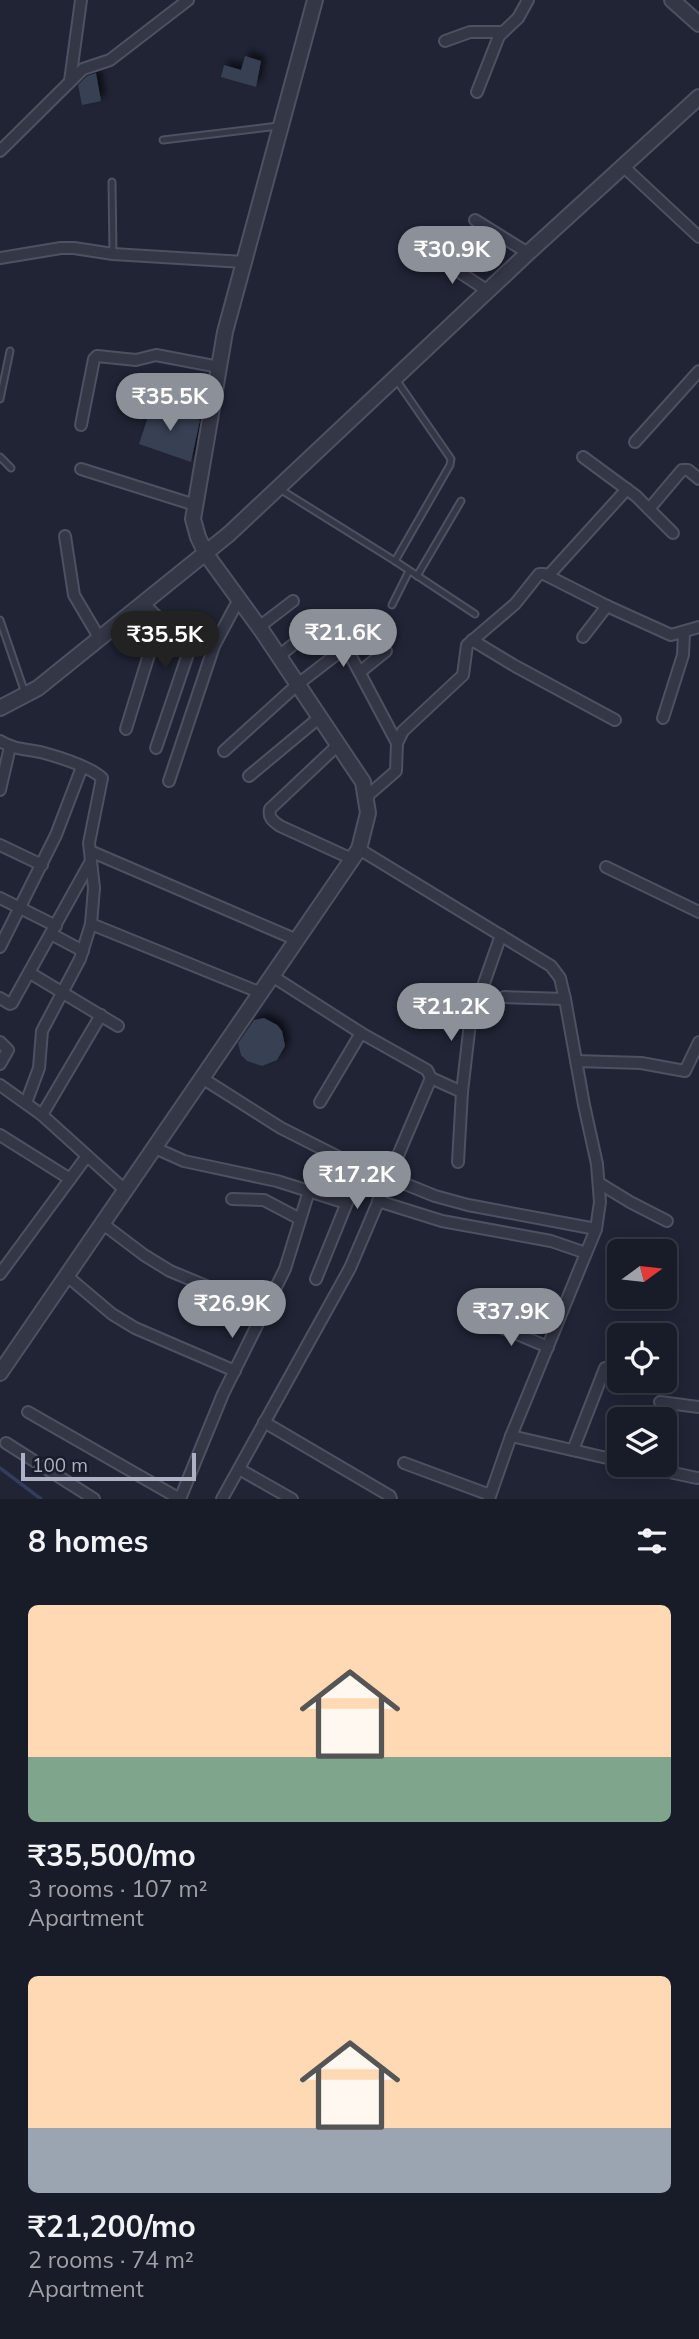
<!DOCTYPE html>
<html lang="en">
<head>
<meta charset="utf-8">
<style>
	:root { --surface:#181b28; --page:#252834; --text:#f1f3f6; --muted:#9fa1a8; --line:#363945; --accent:#8c9099 }
	body { margin:0; font-family:Mulish,sans-serif; background:var(--page); color:var(--text); height:100vh; display:flex; flex-direction:column; font-size:26px; white-space:nowrap }
	* { box-sizing:border-box; margin:0 }
	p { font-size:23px; color:var(--muted) }
	.icon { flex:none; width:38px; height:38px; fill:none; stroke:currentColor; stroke-width:2; stroke-linecap:round; stroke-linejoin:round }
	.map { position:relative; height:1499px; overflow:hidden }
	.panel { display:flex; flex-direction:column; background:var(--surface); flex:1 }
	.panel>* { flex:none }
	.needle { width:46px; rotate:75deg }
	.controls { position:absolute; left:607px; top:1239px; display:grid; gap:14px }
	.controls a { display:grid; place-items:center; width:70px; height:70px; border-radius:10px; background:var(--surface); box-shadow:0 4px 18px #0003,0 0 0 2px var(--line); font-size:35px }
	.scale { position:absolute; left:21px; bottom:18px; width:175px; box-sizing:border-box; padding-left:7px; border:4px solid #adb1c3; border-top:0; font-size:19px; line-height:24px; white-space:nowrap; color:#adb1c3; -webkit-text-stroke:5px #191c2a; paint-order:stroke }
	.price { position:absolute; translate:-50% -60px; padding:0 16px; border-radius:24px; background:var(--accent); color:#fff; font-size:23px; line-height:46px; filter:drop-shadow(0 2px 4px #0008) }
	.price::after { content:''; position:absolute; left:50%; top:42px; width:21px; height:16px; margin-left:-10px; background:inherit; clip-path:polygon(0 0,100% 0,50% 100%) }
	.price.current { background:#222; color:#fff }
	ul { padding:0; list-style:none }
	li { display:grid; align-content:center; gap:14px; height:371px; padding:0 28px }
	li span { display:grid; place-items:center; height:217px; border-radius:10px; color:#555 }
	li>.icon { margin-inline-start:auto }
	span .icon { width:126px; height:126px; fill:#fffc; stroke-width:1 }
	li b { font-size:30px }
	h2 { display:flex; justify-content:space-between; align-items:center; height:84px; padding:0 28px; font-size:30px }
	.map>svg:first-child { display:block }
	.lines { fill:none; stroke-linecap:round; stroke-linejoin:round }
	.stream { stroke:#343c5c; stroke-width:3.5 }
	.building { fill:#393f53; filter:url(#shadow) }
	.service-casing { stroke:#4e5161; stroke-width:9 }
	.minor-casing { stroke:#4e5161; stroke-width:14 }
	.tertiary-casing { stroke:#4e5161; stroke-width:18 }
	.service { stroke:#333746; stroke-width:5 }
	.minor { stroke:#333746; stroke-width:10 }
	.tertiary { stroke:#333746; stroke-width:14 }
</style>
</head>
<body>
<div class="map">
<svg width="699" height="1499" viewBox="0 0 699 1499">
	<defs>
		<filter id="shadow"><feDropShadow dx="5" dy="-5" stdDeviation="3.5" flood-color="#0009"/></filter>
	</defs>
	<rect width="100%" height="100%" fill="#202435"/>
	<g class="lines">
		<polyline class="stream" points="0,1468 41,1499"/>
	</g>
	<g class="building">
		<polygon points="245,56 261,61 256,87 221,77 224,65 241,70"/>
		<polygon points="96,73 101,101 82,105 78,85 87,76"/>
		<polygon points="152,404 200,420 191,462 139,444"/>
		<polygon points="264,1018 277,1025 282,1031 285,1046 277,1060 262,1066 247,1061 241,1055 238,1043 254,1020"/>
	</g>
	<g class="lines">
		<defs>
			<g id="service">
				<polyline points="163,140 278,126"/>
				<polyline points="112,182 113,254"/>
				<polyline points="395,378 451,459 450,465 395,561"/>
				<polyline points="0,399 10,351"/>
				<polyline points="0,457 11,468"/>
				<polyline points="278,488 395,561 475,614"/>
				<polyline points="417,576 461,501"/>
				<polyline points="392,605 409,571"/>
				<polyline points="0,620 25,693"/>
			</g>
			<g id="minor">
				<polyline points="445,41 470,32 501,32"/>
				<polyline points="70,81 81,0"/>
				<polyline points="477,92 499,36 518,18 528,0"/>
				<polyline points="0,151 83,69 110,60 188,0"/>
				<polyline points="624,167 699,237"/>
				<polyline points="475,220 528,253"/>
				<polyline points="432,254 488,291"/>
				<polyline points="0,258 61,248 74,248 113,254 244,262"/>
				<polyline points="81,425 94,359 97,356 136,360 156,355 219,367"/>
				<polyline points="635,442 699,371"/>
				<polyline points="583,457 636,496 673,533"/>
				<polyline points="81,469 195,505"/>
				<polyline points="649,509 682,470 688,470 699,479"/>
				<polyline points="65,536 74,595 100,639"/>
				<polyline points="548,576 627,489"/>
				<polyline points="144,604 169,628 188,639 191,645 156,748"/>
				<polyline points="259,627 293,601"/>
				<polyline points="583,637 607,606"/>
				<polyline points="472,640 515,666 615,720"/>
				<polyline points="346,647 397,743"/>
				<polyline points="279,656 316,626"/>
				<polyline points="360,672 386,651"/>
				<polyline points="663,718 683,655 684,633"/>
				<polyline points="126,729 160,619"/>
				<path d="M 0,741 C 14,750 29,749 44,753 C 62,758 89,766 102,778 L 89,843 L 94,888 L 91,924 L 80,959 L 42,1031 L 39,1068 L 26,1103"/>
				<path d="M 338,745 L 270,809 C 268,818 273,821 280,826 L 352,859"/>
				<polyline points="224,751 298,684 346,647 364,627"/>
				<polyline points="249,776 320,717"/>
				<polyline points="169,781 214,646 239,599"/>
				<polyline points="0,790 10,747"/>
				<polyline points="366,797 396,771 397,743 403,731 463,675 467,645 515,604 539,574 544,574 607,606 671,635 699,627"/>
				<polyline points="0,845 42,865"/>
				<polyline points="359,849 551,966 560,978 565,999 584,1105 597,1164 600,1202 596,1229 511,1436 489,1499"/>
				<polyline points="90,851 297,940"/>
				<polyline points="606,867 699,912"/>
				<polyline points="0,898 56,926"/>
				<polyline points="91,924 261,993"/>
				<polyline points="51,934 83,951"/>
				<polyline points="0,947 56,835 82,767"/>
				<polyline points="30,973 118,1026"/>
				<polyline points="504,997 565,999"/>
				<polyline points="0,998 10,1004 12,1003 91,861"/>
				<polyline points="0,1042 8,1050 0,1064"/>
				<polyline points="576,1061 641,1063 685,1071 699,1042"/>
				<polyline points="202,1078 281,1128 386,1181"/>
				<polyline points="431,1078 462,1092"/>
				<polyline points="0,1085 42,1115 125,1190"/>
				<polyline points="320,1102 361,1033"/>
				<polyline points="42,1115 101,1015"/>
				<polyline points="0,1135 70,1179"/>
				<polyline points="155,1148 184,1161 277,1181 346,1203"/>
				<polyline points="458,1162 462,1092 470,1023 501,935"/>
				<polyline points="388,1177 435,1196 468,1205 596,1229"/>
				<polyline points="599,1183 630,1202 667,1221"/>
				<polyline points="232,1199 264,1200 300,1219"/>
				<polyline points="378,1201 442,1221 551,1241 586,1253"/>
				<polyline points="103,1224 144,1255 170,1271 264,1310"/>
				<polyline points="0,1274 87,1156"/>
				<polyline points="67,1276 112,1314 135,1328 235,1371"/>
				<polyline points="316,1279 361,1168"/>
				<polyline points="486,1321 548,1347"/>
				<polyline points="660,1402 699,1407"/>
				<polyline points="28,1412 180,1499"/>
				<polyline points="264,1422 390,1496 391,1499"/>
				<polyline points="511,1436 620,1461"/>
				<polyline points="6,1443 94,1499"/>
				<polyline points="573,1450 605,1368"/>
				<polyline points="404,1463 490,1495"/>
				<polyline points="636,1465 697,1478"/>
				<polyline points="239,1469 292,1499"/>
				<polyline points="180,1499 223,1394 285,1269 309,1191"/>
				<polyline points="222,1499 350,1268 431,1078 427,1070 361,1033 272,976"/>
			</g>
			<g id="tertiary">
				<polyline points="672,0 699,24"/>
				<polyline points="0,708 38,688 229,534 528,253 699,97"/>
				<polyline points="0,1373 359,849 368,813 363,782 262,631 206,554 198,537 193,519 225,332 315,0"/>
			</g>
		</defs>
		<use href="#service" class="service-casing"/>
		<use href="#minor" class="minor-casing"/>
		<use href="#tertiary" class="tertiary-casing"/>
		<use href="#service" class="service"/>
		<use href="#minor" class="minor"/>
		<use href="#tertiary" class="tertiary"/>
	</g>
</svg>
<div class="controls">
<a><svg class="needle" viewBox="-14 -14 28 28"><path d="M0-13l5 13h-10z" fill="#e53935"/><path d="M0 13l5-13h-10z" fill="#9fa1a8"/></svg></a>
<a><svg class="icon" aria-label="locate" viewBox="0 0 24 24"><circle cx="12" cy="12" r="6"/><path d="M12 2v4M12 18v4M2 12h4M18 12h4"/></svg></a>
<a><svg class="icon" aria-label="layers" viewBox="0 0 24 24"><path d="M12 4l9 5-9 5-9-5zM3 14l9 5 9-5"/></svg></a>
</div>
<div class="scale">100 m</div>
<b class="price" style="left:452px;top:286px">₹30.9K</b>
<b class="price" style="left:170px;top:433px">₹35.5K</b>
<b class="price" style="left:343px;top:669px">₹21.6K</b>
<b class="price current" style="left:165px;top:671px">₹35.5K</b>
<b class="price" style="left:451px;top:1043px">₹21.2K</b>
<b class="price" style="left:357px;top:1211px">₹17.2K</b>
<b class="price" style="left:232px;top:1340px">₹26.9K</b>
<b class="price" style="left:511px;top:1348px">₹37.9K</b>
</div>
<section class="panel">
<h2>8 homes<svg class="icon" aria-label="filters" viewBox="0 0 24 24"><path d="M4 7h16M4 17h16"/><circle cx="9" cy="7" r="2"/><circle cx="15" cy="17" r="2"/></svg></h2>
<ul>
<li><span style="background:linear-gradient(#ffd9b3 70%,#7fa58c 0)"><svg class="icon" aria-label="home" viewBox="0 0 24 24"><path d="M3 11l9-7 9 7M6 9v11h12V9"/></svg></span><div><b>₹35,500/mo</b><p>3 rooms · 107 m²</p><p>Apartment</p></div></li>
<li><span style="background:linear-gradient(#ffd9b3 70%,#9aa5b1 0)"><svg class="icon" aria-label="home" viewBox="0 0 24 24"><path d="M3 11l9-7 9 7M6 9v11h12V9"/></svg></span><div><b>₹21,200/mo</b><p>2 rooms · 74 m²</p><p>Apartment</p></div></li>
</ul>
</section>
</body>
</html>
